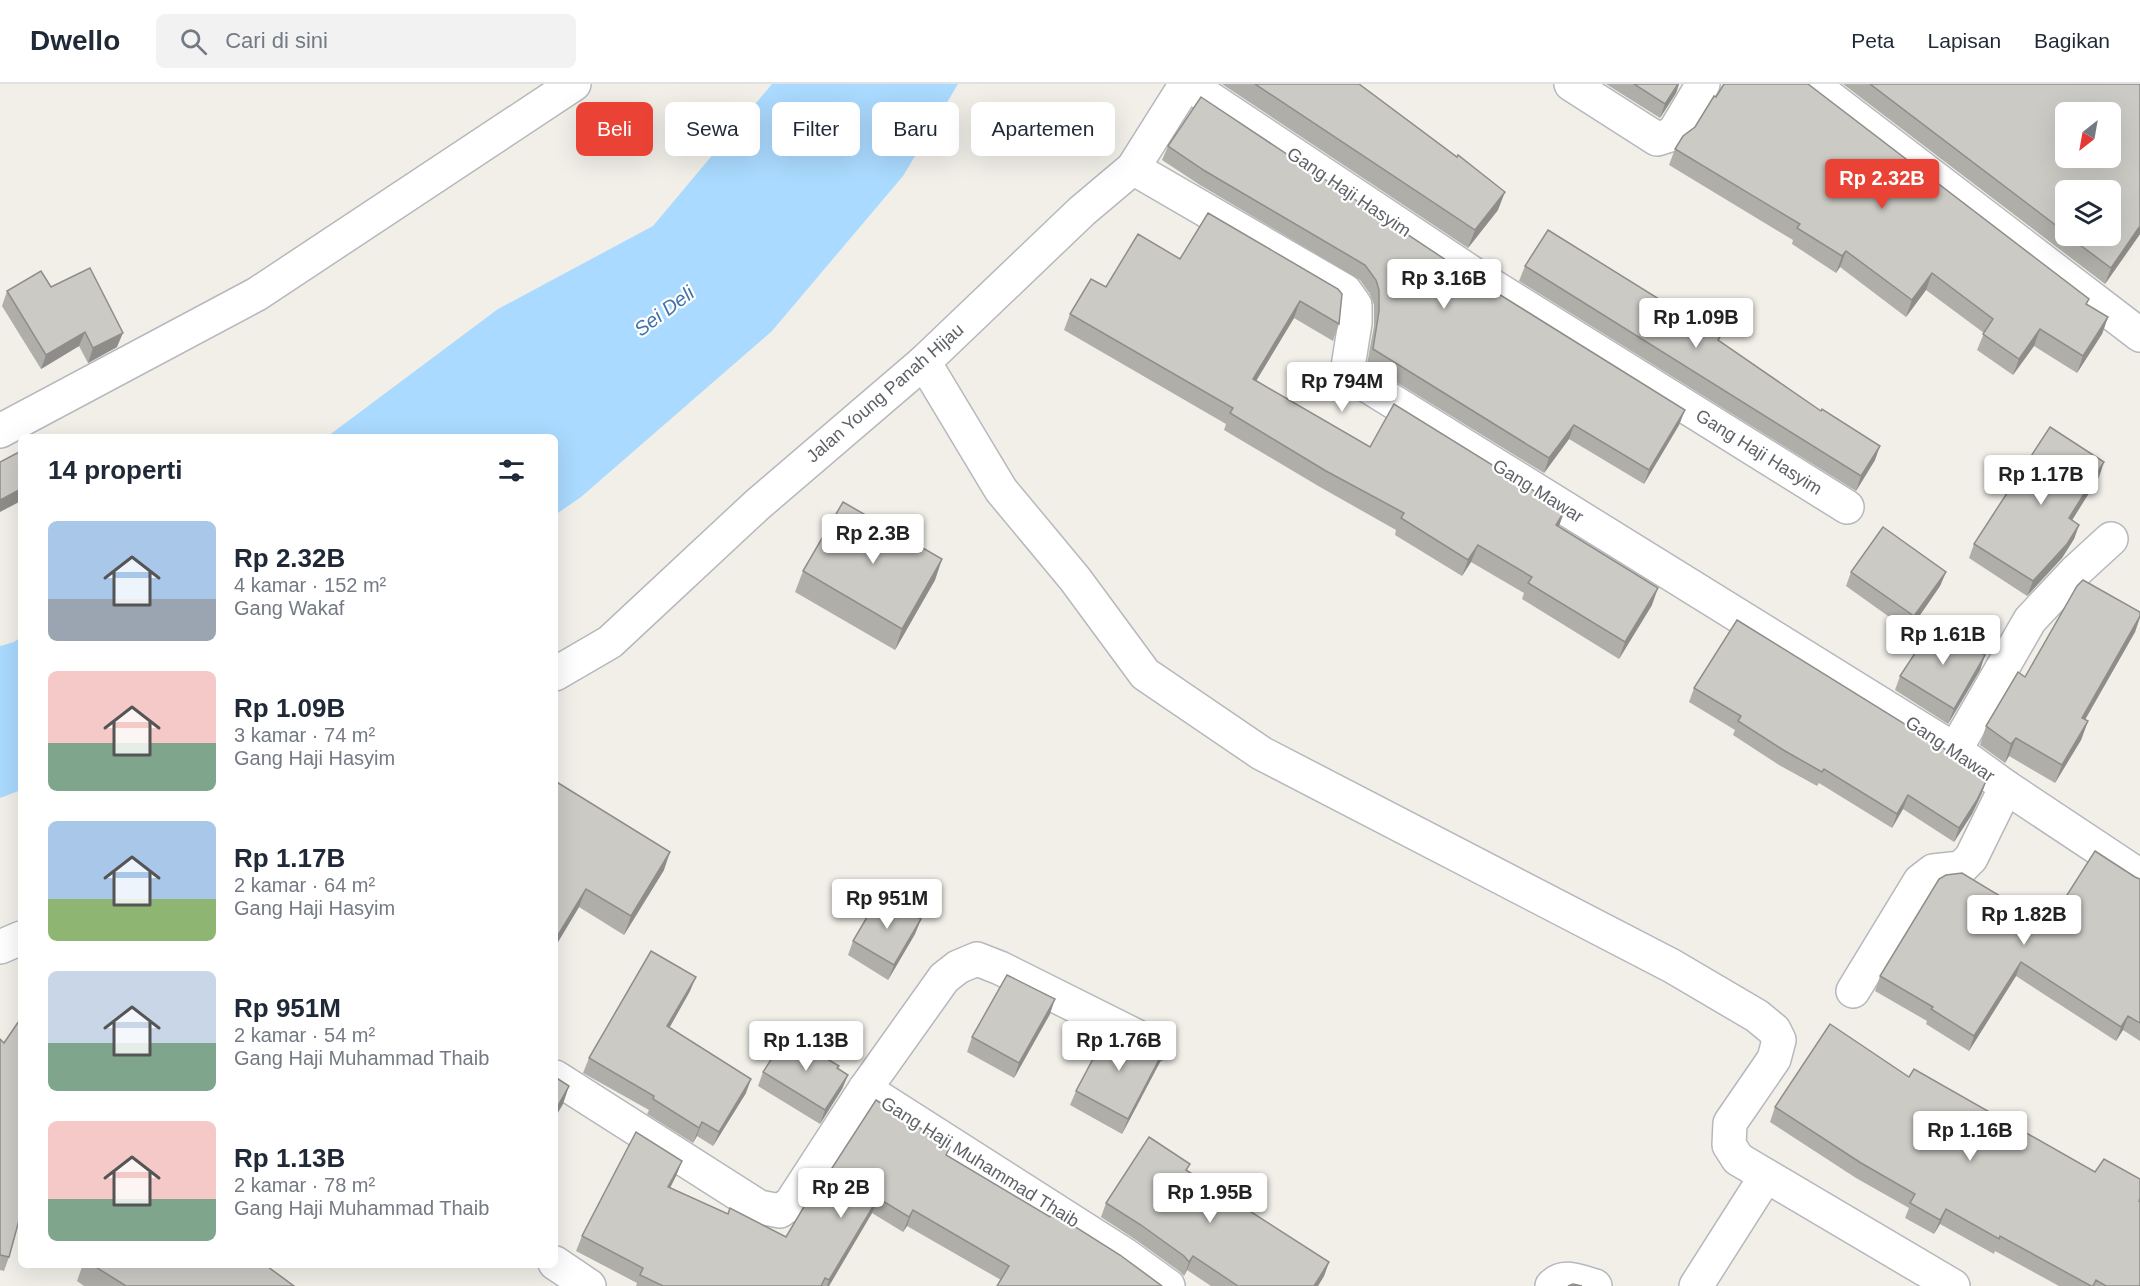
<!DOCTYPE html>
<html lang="id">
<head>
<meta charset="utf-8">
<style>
	:root { --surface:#fff; --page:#f2f2f3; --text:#1f2937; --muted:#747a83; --line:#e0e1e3; --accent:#ea4335 }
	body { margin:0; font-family:Helvetica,sans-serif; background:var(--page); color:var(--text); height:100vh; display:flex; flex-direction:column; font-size:22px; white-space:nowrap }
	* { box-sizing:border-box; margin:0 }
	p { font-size:20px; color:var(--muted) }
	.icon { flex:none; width:33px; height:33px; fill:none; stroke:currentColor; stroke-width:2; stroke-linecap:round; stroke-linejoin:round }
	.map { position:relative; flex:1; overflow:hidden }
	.sheet { position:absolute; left:18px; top:350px; width:540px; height:834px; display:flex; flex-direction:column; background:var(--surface); border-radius:9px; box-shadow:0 6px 24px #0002 }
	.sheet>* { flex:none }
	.guide { position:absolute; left:576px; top:18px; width:570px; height:54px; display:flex; gap:12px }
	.needle { width:39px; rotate:211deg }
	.fabs { position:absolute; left:2055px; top:18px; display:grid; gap:12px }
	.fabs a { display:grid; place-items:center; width:66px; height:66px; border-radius:9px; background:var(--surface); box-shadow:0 6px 24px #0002; font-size:30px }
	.price { position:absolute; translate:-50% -51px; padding:0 14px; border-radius:6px; background:#fff; color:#222; font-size:20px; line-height:39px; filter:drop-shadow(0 2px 3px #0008) }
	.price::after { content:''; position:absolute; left:50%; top:36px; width:18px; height:14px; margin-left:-9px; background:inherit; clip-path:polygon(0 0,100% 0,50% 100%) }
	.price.current { background:var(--accent); color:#fff }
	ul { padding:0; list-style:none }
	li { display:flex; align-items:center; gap:18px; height:150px; padding:0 30px }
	li span { display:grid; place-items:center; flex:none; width:168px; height:120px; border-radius:9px; color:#555 }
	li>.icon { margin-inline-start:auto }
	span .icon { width:72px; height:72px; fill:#fffc; stroke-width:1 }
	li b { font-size:26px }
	h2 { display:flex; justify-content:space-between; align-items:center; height:72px; padding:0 30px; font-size:26px }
	.pill { padding:0 21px; border-radius:9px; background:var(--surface); box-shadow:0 6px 24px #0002; font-size:21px; line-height:54px }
	.pill.current { background:var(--accent); color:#fff }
	header { display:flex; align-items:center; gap:36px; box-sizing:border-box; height:84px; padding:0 30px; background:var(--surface); border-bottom:2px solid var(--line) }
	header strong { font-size:28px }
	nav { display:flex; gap:33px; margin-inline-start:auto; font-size:21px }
	.search { width:420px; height:54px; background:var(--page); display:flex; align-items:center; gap:15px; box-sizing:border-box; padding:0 21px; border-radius:9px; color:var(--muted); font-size:22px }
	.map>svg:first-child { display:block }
	.water { fill:#aadaff }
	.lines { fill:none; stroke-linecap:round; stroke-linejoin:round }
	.minor-casing { stroke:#b5b8bc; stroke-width:36 }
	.minor { stroke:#fff; stroke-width:33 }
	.wall { fill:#afaea9; fill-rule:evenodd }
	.shaded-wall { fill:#8f8d8a }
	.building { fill:#cccac5; stroke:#8f8d8a; stroke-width:1.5; fill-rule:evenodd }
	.labels { text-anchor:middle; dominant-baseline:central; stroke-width:4.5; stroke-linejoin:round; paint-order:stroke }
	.street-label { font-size:18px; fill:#5f6368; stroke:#fff }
	.water-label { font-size:20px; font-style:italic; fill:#4174aa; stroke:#fff }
</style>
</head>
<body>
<header>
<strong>Dwello</strong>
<div class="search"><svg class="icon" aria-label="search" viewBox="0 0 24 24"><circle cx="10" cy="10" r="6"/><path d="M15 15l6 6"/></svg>Cari di sini</div>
<nav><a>Peta</a><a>Lapisan</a><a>Bagikan</a></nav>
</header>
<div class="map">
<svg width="2140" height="1202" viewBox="0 0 2140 1202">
	<rect width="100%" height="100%" fill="#f1efe8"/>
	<g class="water">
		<polygon points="772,0 958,0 903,92 772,247 581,413 555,431 555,352 328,352 498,225 653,142"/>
		<polygon points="21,553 21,706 0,714 0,562 14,558"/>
	</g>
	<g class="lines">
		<defs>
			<g id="minor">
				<polyline points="1188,0 1478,193 1847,423"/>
				<polyline points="1571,0 1657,55 1673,50 1703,0"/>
				<polyline points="1812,0 2140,251"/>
				<polyline points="1133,84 1345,207 1355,221 1355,239 1347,289 1955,666 2006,703 2140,792"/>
				<polyline points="924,278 1001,406 1075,495 1145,590 1261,669 1672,882 1757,932 1774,946 1779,956 1774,975 1730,1039 1729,1061 1738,1075 1953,1202"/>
				<polyline points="0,347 257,210 574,0"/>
				<polyline points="555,590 610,558 757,421 924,278 1082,127 1133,84 1186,0"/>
				<polyline points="1955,666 2030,536 2075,488 2111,455"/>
				<polyline points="0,863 21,854"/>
				<polyline points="1853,907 1920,797 1933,787 1961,784 1971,774 2006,703"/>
				<polyline points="555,993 759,1123 780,1127 791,1119 865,1005 944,894 958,883 977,875 1000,884 1154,961"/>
				<polyline points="865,1005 1125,1171 1168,1202"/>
				<polyline points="555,1179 589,1202"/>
				<path d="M 1552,1202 C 1564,1189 1580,1198 1595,1202"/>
				<polyline points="1696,1202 1766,1092"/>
			</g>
		</defs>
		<use href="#minor" class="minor-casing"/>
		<use href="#minor" class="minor"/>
	</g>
	<g class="wall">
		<polygon points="1222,0 1359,0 1457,73 1498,126 1468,164"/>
		<polygon points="1606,0 1679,0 1676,9 1660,34"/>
		<path d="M 1843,0 L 2140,0 L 2140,150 L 2105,200 ZM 2066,106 L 2110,152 L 2066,152 Z"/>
		<polygon points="1168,62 1473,194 1685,326 1679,341 1644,400 1569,355 1544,389 1367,280 1374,242 1374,221 1370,210 1360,196 1200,101 1162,76"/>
		<polygon points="1675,65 2087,220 2108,233 2102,250 2077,289 2034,262 2013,291 1977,266 1984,249 1926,206 1906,233 1840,183 1836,189 1792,160 1793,156 1669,81"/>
		<polygon points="1180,175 1338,205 1339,240 1333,257 1294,234 1256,297 1370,363 1559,443 1652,521 1619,575 1522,515 1524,509 1471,478 1462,492 1395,451 1396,446 1320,403 1224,346 1226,340 1064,246 1070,230 1106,203"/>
		<polygon points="1525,182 1720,253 1719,256 1821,327 1875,376 1856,407 1519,197"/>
		<polygon points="51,203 117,263 88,279 79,262 41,285 2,222 7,207"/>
		<polygon points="2099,393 2072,436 2079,441 2074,455 2062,474 2027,512 1969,474 1974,460"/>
		<polygon points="942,475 935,496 895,566 795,508 803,487"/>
		<polygon points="1851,488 1946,488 1940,502 1909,547 1846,502"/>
		<polygon points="2140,528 2140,534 2135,548 2085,636 2088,637 2081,656 2055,699 2009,672 2005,679 1980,661 1986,642 2025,593"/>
		<polygon points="1985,571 1980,586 1948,640 1895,606 1900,592"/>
		<polygon points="1694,604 1982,709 1972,730 1954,758 1903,725 1892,744 1819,699 1817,702 1779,681 1733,651 1735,646 1689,618"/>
		<polygon points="555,697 664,786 624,851 579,823 555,863"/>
		<polygon points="2135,793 2140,795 2140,957 2123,946 2116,957 2016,892 1969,967 1926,940 1927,937 1875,907 1880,892 2048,841"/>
		<polygon points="921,835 915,850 888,896 848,871 853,857"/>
		<polygon points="690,907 669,944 746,1009 713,1062 697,1052 693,1059 647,1030 649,1026 583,989 589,974"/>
		<polygon points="1050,930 1014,994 967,968 972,953"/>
		<polygon points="0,955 4,959 9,1173 4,1187 0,1186"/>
		<polygon points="1151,963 1160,965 1165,964 1160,978 1122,1050 1070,1021 1076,1007"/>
		<polygon points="839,982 838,985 848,991 842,1005 820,1040 758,1002 763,988"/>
		<polygon points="1775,1023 2140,1202 2059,1202 1995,1167 1994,1170 1940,1140 1934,1150 1905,1134 1909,1124 1856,1094 1770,1038"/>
		<polygon points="947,1072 1050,1133 1120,1171 1001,1196 907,1142 903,1148 872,1129 829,1202 636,1202 637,1199 576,1167 582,1152 682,1077 676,1092 670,1103 728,1130 786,1153"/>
		<polygon points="1187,1087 1329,1178 1324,1192 1318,1202 1211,1202 1187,1186 1184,1192 1179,1187 1136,1156 1101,1133 1106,1119"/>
		<polygon points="83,1180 264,1180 294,1202 84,1202 77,1197"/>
	</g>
	<g class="shaded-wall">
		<polygon points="1678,0 1679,0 1676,9 1660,34 1665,20"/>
		<polygon points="1505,108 1498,126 1468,164 1475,146"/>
		<polygon points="2140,142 2140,150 2105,200 2111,184"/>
		<polygon points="1846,167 1840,183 1836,189 1842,172"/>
		<polygon points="1932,189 1926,206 1906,233 1912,216"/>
		<polygon points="1300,217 1294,234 1247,312 1253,295"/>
		<polygon points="2108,233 2102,250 2077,289 2083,272"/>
		<polygon points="2040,245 2034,262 2013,291 2019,275"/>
		<polygon points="85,248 79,262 41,285 46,271"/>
		<polygon points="123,249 117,263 88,279 93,264"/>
		<polygon points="1685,326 1679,341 1644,400 1649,386"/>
		<polygon points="1574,341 1569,355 1544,389 1549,374"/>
		<polygon points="1880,362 1875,376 1856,407 1861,392"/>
		<polygon points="2104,378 2099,393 2064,449 2069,434"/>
		<polygon points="21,405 21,417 0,428 0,416"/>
		<polygon points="1565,426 1559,442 1550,458 1556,441"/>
		<polygon points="2079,441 2074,455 2062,474 2027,512 2033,497"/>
		<polygon points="1478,461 1471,478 1462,492 1468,476"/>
		<polygon points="942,475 935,496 895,566 902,545"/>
		<polygon points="1946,488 1940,502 1909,547 1914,532"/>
		<polygon points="1658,504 1652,521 1619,575 1625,558"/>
		<polygon points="2140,532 2135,548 2075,653 2082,634"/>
		<polygon points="1985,571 1980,586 1948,640 1954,625"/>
		<polygon points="2088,637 2081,656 2055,699 2062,681"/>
		<polygon points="2016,654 2009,672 2005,679 2011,660"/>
		<polygon points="1987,695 1982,709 1972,730 1954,758 1959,744"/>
		<polygon points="1908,711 1903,725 1892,744 1897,730"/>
		<polygon points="670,768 664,786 624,851 631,832"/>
		<polygon points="586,805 579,823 555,863 555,856"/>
		<polygon points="921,835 915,850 888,896 894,881"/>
		<polygon points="2021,878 2016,892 1969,967 1974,952"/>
		<polygon points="696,893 690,907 662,957 667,942"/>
		<polygon points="1055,915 1050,930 1014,994 1019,979"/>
		<polygon points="2128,932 2123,946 2116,957 2121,943"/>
		<polygon points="1165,964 1160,978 1122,1050 1128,1035"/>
		<polygon points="848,991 842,1005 820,1040 825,1026"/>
		<polygon points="751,995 746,1009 713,1062 719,1048"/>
		<polygon points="569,1002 563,1020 555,1034 555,1027"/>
		<polygon points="702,1038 697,1052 693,1059 699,1044"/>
		<polygon points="682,1077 676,1092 663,1118 668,1103"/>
		<polygon points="878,1114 872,1129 829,1202 827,1202 829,1196"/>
		<polygon points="1946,1125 1940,1140 1934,1150 1940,1136"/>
		<polygon points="913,1126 907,1142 903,1148 909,1133"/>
		<polygon points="1193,1172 1187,1186 1184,1192 1189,1178"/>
		<polygon points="1329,1178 1324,1192 1318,1202 1314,1202"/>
	</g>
	<g class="building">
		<polygon points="1255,0 1359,0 1457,73 1458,71 1505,108 1475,146"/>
		<polygon points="1634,0 1678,0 1665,20"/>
		<polygon points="1724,0 1808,0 2089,215 2086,220 2108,233 2083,272 2040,245 2019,275 1983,250 1993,235 1932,189 1912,216 1846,167 1842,172 1797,144 1800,140 1675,65 1683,52 1695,43 1714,12 1716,13"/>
		<path d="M 1870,0 L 2140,0 L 2140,142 L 2111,184 L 2068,152 L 2110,152 L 2110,106 L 2066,106 L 2066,149 ZM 2066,28 L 2110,28 L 2110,74 L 2066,74 Z"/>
		<polygon points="1201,13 1473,194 1685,326 1649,386 1574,341 1549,374 1373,265 1379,227 1379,206 1376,196 1365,181 1205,87 1168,62"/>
		<polygon points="1208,129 1338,205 1342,210 1339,240 1300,217 1253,295 1370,363 1394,320 1565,426 1556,441 1658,504 1625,558 1528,499 1532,493 1478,461 1468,476 1401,434 1404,429 1326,387 1230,329 1233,324 1070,230 1091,195 1106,203 1138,150 1180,175"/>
		<polygon points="1548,146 1720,253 1718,256 1821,327 1822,325 1880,362 1861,392 1525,182"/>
		<polygon points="90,184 123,249 93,264 85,248 46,271 7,207 41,187 51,203"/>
		<polygon points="2050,343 2104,378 2069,434 2079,441 2067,460 2033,497 1974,460"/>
		<polygon points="21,367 21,405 0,416 0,378"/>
		<polygon points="843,418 942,475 902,545 803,487"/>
		<polygon points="1883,443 1946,488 1914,532 1851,488"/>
		<polygon points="2083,496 2140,528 2140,532 2082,634 2088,637 2062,681 2016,654 2011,660 1986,642 2018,588 2025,593 2077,502"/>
		<polygon points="1737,536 1950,668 1987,695 1977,716 1959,744 1908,711 1897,730 1824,685 1822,688 1785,667 1738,637 1741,632 1694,604"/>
		<polygon points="1935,539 1985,571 1954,625 1900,592"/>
		<polygon points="555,697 670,768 631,832 586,805 555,856"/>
		<polygon points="2095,767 2135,793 2140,795 2140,939 2128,932 2121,943 2021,878 1974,952 1931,925 1933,923 1880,892 1939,795 1946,791 1962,789 2048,841"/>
		<polygon points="880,811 921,835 894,881 853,857"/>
		<polygon points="651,867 696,893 667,942 751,995 719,1048 702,1038 699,1044 653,1015 654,1012 589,974"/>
		<polygon points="1007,891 1055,915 1019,979 972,953"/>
		<polygon points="21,934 21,1129 9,1173 0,1171 0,955 4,959"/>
		<polygon points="1830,940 1909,993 1914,985 2095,1088 2104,1075 2140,1095 2140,1114 2139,1117 2140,1118 2140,1202 2106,1202 2096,1196 2093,1202 2091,1202 2000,1152 1999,1155 1946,1125 1940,1136 1910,1119 1915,1110 1861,1079 1775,1023"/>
		<polygon points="1110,943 1151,963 1160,965 1165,964 1128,1035 1076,1007"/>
		<polygon points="787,951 839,982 837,984 848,991 825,1026 763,988"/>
		<polygon points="555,993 569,1002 555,1027"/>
		<polygon points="876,1016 950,1063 946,1071 1050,1133 1052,1128 1120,1171 1162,1202 997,1202 1009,1182 913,1126 909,1133 878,1114 829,1196 825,1194 821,1202 663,1202 640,1191 643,1184 582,1152 636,1048 682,1077 668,1103 728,1130 730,1124 786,1153 805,1121 823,1098"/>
		<polygon points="1149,1053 1190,1080 1186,1086 1329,1178 1314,1202 1238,1202 1193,1172 1189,1178 1184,1172 1141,1141 1106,1119"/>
		<polygon points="91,1180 264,1180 294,1202 126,1202"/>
		<polygon points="1573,1200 1582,1202 1568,1202"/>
	</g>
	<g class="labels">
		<g class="street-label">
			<text transform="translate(1349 108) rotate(34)">Gang Haji Hasyim</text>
			<text transform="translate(885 309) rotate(-41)">Jalan Young Panah Hijau</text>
			<text transform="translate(1759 368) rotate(32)">Gang Haji Hasyim</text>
			<text transform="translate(1538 407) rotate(32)">Gang Mawar</text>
			<text transform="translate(1950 665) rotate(34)">Gang Mawar</text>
			<text transform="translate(980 1078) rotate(32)">Gang Haji Muhammad Thaib</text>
		</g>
		<g class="water-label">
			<text transform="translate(664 227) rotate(-37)">Sei Deli</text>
		</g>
	</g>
</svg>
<div class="fabs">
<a><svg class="needle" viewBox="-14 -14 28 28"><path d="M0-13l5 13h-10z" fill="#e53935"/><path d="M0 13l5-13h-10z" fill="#747a83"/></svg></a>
<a><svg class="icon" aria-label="layers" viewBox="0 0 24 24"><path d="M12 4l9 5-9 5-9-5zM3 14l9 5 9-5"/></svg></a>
</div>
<b class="price current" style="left:1882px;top:126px">Rp 2.32B</b>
<b class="price" style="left:1444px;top:226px">Rp 3.16B</b>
<b class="price" style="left:1696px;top:265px">Rp 1.09B</b>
<b class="price" style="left:1342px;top:329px">Rp 794M</b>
<b class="price" style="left:2041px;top:422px">Rp 1.17B</b>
<b class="price" style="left:873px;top:481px">Rp 2.3B</b>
<b class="price" style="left:1943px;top:582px">Rp 1.61B</b>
<b class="price" style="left:887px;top:846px">Rp 951M</b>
<b class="price" style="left:2024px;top:862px">Rp 1.82B</b>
<b class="price" style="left:806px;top:988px">Rp 1.13B</b>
<b class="price" style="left:1119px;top:988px">Rp 1.76B</b>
<b class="price" style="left:1970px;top:1078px">Rp 1.16B</b>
<b class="price" style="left:841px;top:1135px">Rp 2B</b>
<b class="price" style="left:1210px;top:1140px">Rp 1.95B</b>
<div class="guide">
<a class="pill current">Beli</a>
<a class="pill">Sewa</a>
<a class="pill">Filter</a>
<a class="pill">Baru</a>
<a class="pill">Apartemen</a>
</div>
<section class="sheet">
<h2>14 properti<svg class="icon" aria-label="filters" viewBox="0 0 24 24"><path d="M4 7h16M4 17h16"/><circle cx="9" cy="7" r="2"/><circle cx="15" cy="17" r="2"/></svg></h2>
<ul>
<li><span style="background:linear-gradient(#a9c7e8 65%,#9aa5b1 0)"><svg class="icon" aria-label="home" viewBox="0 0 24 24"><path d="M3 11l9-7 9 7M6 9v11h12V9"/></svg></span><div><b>Rp 2.32B</b><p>4 kamar · 152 m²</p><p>Gang Wakaf</p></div></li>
<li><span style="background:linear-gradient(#f6c9c9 60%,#7fa58c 0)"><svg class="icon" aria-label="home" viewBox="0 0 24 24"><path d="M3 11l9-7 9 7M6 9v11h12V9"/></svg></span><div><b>Rp 1.09B</b><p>3 kamar · 74 m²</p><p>Gang Haji Hasyim</p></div></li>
<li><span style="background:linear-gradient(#a9c7e8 65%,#8fb573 0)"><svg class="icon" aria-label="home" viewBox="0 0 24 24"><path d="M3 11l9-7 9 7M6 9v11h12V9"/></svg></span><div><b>Rp 1.17B</b><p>2 kamar · 64 m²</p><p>Gang Haji Hasyim</p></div></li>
<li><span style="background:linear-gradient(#c9d6e8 60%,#7fa58c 0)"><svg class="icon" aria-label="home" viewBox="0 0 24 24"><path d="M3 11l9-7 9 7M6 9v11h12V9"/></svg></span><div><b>Rp 951M</b><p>2 kamar · 54 m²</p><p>Gang Haji Muhammad Thaib</p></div></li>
<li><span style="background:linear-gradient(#f6c9c9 65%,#7fa58c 0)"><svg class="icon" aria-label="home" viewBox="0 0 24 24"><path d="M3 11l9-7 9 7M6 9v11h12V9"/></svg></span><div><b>Rp 1.13B</b><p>2 kamar · 78 m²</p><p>Gang Haji Muhammad Thaib</p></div></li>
</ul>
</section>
</div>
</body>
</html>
